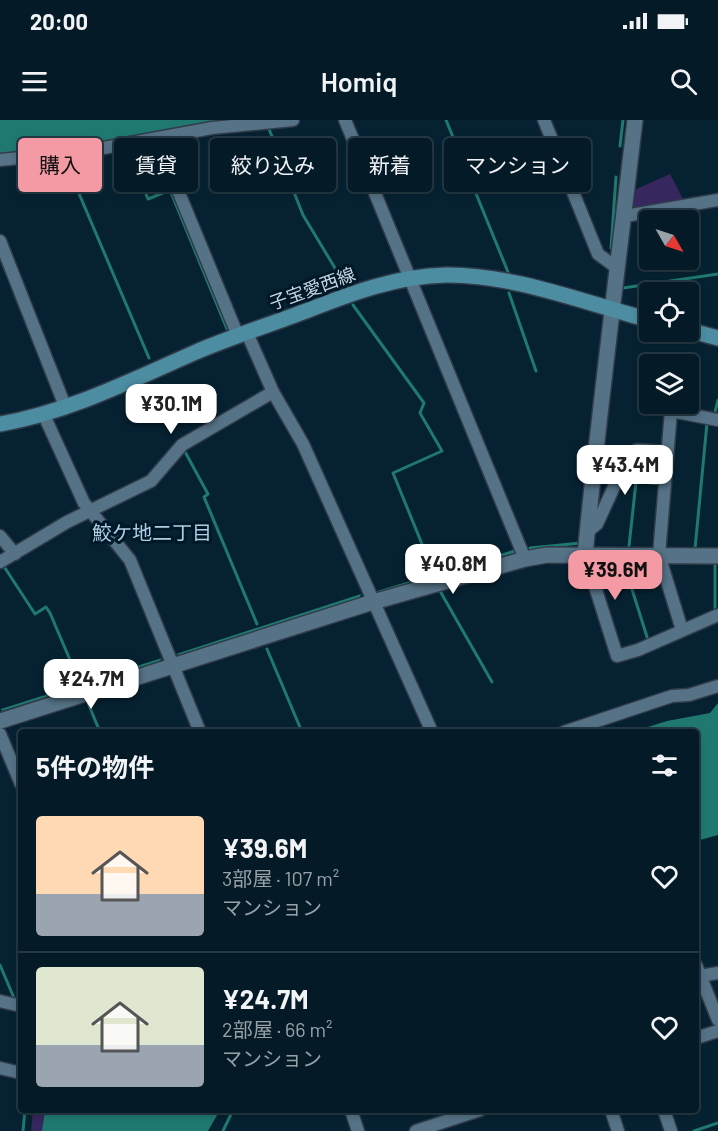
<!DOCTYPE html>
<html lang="ja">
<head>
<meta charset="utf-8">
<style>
	:root { --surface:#041a26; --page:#0d232e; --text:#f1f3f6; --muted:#97a1a7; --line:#253843; --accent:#f49aa4 }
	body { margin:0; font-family:Barlow,"Noto Sans JP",sans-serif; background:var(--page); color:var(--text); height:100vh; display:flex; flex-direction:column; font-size:22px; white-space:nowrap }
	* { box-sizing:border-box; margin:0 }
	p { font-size:20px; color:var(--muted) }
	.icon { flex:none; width:33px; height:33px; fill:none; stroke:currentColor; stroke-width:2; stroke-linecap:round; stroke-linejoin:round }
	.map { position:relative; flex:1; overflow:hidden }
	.drawer { position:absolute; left:18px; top:609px; width:681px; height:384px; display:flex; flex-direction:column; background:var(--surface); border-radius:6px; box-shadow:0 3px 9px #0003,0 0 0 2px var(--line) }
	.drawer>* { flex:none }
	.top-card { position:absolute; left:18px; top:18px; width:682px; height:54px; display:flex; gap:12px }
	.needle { width:39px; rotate:129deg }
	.fabs { position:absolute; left:639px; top:90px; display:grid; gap:12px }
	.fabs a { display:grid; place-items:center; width:60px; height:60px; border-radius:6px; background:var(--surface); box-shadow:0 3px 9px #0003,0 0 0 2px var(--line); font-size:30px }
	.price { position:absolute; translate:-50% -51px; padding:0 14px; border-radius:12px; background:#fff; color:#222; font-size:20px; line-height:39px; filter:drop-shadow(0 2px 3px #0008) }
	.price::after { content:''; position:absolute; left:50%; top:36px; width:18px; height:14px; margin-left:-9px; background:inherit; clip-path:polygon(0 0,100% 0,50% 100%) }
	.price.current { background:var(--accent); color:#111 }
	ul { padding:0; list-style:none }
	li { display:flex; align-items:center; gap:18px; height:150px; padding:0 18px }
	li+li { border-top:2px solid var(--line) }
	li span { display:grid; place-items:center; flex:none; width:168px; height:120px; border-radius:6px; color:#555 }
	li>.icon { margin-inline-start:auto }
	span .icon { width:72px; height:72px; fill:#fffc; stroke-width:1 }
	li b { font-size:26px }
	h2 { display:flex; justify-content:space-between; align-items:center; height:72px; padding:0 18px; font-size:26px }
	.pill { padding:0 21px; border-radius:6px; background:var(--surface); box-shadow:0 3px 9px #0003,0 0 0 2px var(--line); font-size:21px; line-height:54px }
	.pill.current { background:var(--accent); color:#111 }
	.status { display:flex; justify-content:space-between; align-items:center; height:42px; padding:0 30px; background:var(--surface); direction:ltr }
	.status svg { height:16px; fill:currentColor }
	header { display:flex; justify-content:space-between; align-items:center; height:78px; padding:0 18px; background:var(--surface); font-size:27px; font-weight:600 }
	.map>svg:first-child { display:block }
	.green { fill:#36275e }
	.water { fill:#207970 }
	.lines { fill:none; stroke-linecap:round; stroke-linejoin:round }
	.stream { stroke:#207970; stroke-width:3 }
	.minor-casing { stroke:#303b49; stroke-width:15 }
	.tertiary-casing { stroke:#303b49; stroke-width:18 }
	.secondary-casing { stroke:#303b49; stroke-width:18 }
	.minor { stroke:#557286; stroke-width:12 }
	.tertiary { stroke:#557286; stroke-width:15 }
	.secondary { stroke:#4c8da2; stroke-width:15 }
	.labels { text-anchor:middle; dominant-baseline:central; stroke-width:6; stroke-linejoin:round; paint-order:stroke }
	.street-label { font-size:18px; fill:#c7d7e2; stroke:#001828 }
	.neighbourhood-label { font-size:20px; fill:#aecde3; stroke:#001828 }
</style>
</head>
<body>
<div class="status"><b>20:00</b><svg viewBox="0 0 49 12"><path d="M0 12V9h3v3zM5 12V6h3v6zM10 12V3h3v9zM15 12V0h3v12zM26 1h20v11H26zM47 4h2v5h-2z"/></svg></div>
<header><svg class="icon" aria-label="menu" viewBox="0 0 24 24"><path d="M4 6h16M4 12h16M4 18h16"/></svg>Homiq<svg class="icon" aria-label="search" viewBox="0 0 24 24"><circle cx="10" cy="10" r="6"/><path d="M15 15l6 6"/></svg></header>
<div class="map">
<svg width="718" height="1011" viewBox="0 0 718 1011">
	<rect width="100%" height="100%" fill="#062232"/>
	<g class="green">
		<polygon points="670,54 684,81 636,89 630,85 632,71"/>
		<polygon points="33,990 45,990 42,1011 31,1011"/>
	</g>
	<g class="water">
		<polygon points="0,0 239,0 101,23 0,34"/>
		<polygon points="361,474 359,479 179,535 176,534"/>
		<polygon points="162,538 159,542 2,591 1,589"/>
		<polygon points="718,583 718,715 696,721 696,612 632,612 667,601 710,593"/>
		<polygon points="45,990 220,990 208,1011 42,1011"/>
	</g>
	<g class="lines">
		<g class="stream">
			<polyline points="446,0 508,152"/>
			<polyline points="269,9 303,95 344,163"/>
			<polyline points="620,26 623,0"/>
			<polyline points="128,29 148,79 170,70 227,209"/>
			<polyline points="66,43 149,238"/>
			<polyline points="611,128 616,57"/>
			<polyline points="623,168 718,154"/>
			<polyline points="509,173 536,251"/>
			<polyline points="353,185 424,283 420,293 442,331 393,353 433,451"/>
			<polyline points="715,292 718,280"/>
			<polyline points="184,330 208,374 204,377 257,504"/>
			<polyline points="621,360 661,364"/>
			<polyline points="629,426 636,362"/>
			<polyline points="530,428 581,423"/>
			<polyline points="695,429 707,303"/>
			<polyline points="624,444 648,520"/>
			<polyline points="5,448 35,494 46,487 50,493 79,561"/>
			<polyline points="440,471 492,562"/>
			<polyline points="379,472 515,431"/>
			<polyline points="715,491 715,445"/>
			<polyline points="267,529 302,612"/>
			<polyline points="88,583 100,612"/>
			<polyline points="0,845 14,878"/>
			<polyline points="23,1011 25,990"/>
			<polyline points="223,1011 233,990"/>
			<polyline points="694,1011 718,1003"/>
		</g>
		<defs>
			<g id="minor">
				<polyline points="345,0 525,439"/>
				<polyline points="544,0 598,134 617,148"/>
				<polyline points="149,20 177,68 238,216"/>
				<polyline points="0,40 87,31 212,8 293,0"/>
				<polyline points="625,96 718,80"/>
				<polyline points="0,121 65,286"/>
				<polyline points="247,213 273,272 303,324 432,612"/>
				<polyline points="43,293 84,383 130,440 200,612"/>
				<polyline points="587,412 597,404 618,358 637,330 667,332"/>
				<polyline points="0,416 15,434"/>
				<polyline points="585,435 617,536 638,530 718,495"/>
				<polyline points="0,442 67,402 151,361 182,325 273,272"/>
				<polyline points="682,510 659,435 671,291 718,300"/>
				<polyline points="564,612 672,576 689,575 718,566"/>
				<polyline points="0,614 21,664"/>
				<polyline points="696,845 718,900"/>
				<polyline points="700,856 718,853"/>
				<polyline points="0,881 21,886"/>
				<polyline points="696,918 718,911"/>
				<polyline points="0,948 21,953"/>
				<polyline points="351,990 358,1011"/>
				<polyline points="611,990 618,1011"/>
				<polyline points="664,990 671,1011"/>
				<polyline points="416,1011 480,990"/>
			</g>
			<g id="tertiary">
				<path d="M 585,435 C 599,290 618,145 635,0"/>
				<polyline points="0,601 373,482 525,439 547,435 718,436"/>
			</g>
			<g id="secondary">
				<polyline points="688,210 718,218"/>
				<path d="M 0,304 C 69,292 132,260 196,232 C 231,217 269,205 306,191 C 352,173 397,156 446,155 C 512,154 585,183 650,200"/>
			</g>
		</defs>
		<use href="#minor" class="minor-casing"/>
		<use href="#tertiary" class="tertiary-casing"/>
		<use href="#secondary" class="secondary-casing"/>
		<use href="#minor" class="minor"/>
		<use href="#tertiary" class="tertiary"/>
		<use href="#secondary" class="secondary"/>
	</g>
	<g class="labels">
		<g class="street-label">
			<text transform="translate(312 168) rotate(-20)">子宝愛西線</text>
		</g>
		<g class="neighbourhood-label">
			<text x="152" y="412">鮫ケ地二丁目</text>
		</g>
	</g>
</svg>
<div class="fabs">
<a><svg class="needle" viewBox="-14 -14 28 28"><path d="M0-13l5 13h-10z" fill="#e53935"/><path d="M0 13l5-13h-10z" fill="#97a1a7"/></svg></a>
<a><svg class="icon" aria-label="locate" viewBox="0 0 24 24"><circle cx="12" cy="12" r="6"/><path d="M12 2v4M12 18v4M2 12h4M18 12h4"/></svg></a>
<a><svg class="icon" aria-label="layers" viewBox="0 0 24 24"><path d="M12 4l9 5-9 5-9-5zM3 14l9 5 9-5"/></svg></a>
</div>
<b class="price" style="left:171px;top:315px">¥30.1M</b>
<b class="price" style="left:625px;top:376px">¥43.4M</b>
<b class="price" style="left:453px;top:475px">¥40.8M</b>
<b class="price current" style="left:615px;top:481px">¥39.6M</b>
<b class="price" style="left:91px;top:590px">¥24.7M</b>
<div class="top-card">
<a class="pill current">購入</a>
<a class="pill">賃貸</a>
<a class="pill">絞り込み</a>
<a class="pill">新着</a>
<a class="pill">マンション</a>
</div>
<section class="drawer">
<h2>5件の物件<svg class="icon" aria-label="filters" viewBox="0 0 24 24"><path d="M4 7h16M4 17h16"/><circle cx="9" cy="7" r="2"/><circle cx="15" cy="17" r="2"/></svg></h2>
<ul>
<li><span style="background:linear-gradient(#ffd9b3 65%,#9aa5b1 0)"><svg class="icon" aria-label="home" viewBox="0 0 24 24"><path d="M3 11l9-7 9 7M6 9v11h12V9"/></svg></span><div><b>¥39.6M</b><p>3部屋 · 107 m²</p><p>マンション</p></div><svg class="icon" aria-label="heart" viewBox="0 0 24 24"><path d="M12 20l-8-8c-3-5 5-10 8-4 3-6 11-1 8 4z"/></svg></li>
<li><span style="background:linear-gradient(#dfe7d0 65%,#9aa5b1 0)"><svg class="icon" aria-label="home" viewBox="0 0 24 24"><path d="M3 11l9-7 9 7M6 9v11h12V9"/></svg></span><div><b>¥24.7M</b><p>2部屋 · 66 m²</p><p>マンション</p></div><svg class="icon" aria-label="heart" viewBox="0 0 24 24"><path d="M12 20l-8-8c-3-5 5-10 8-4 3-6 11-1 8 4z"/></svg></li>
</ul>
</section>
</div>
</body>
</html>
